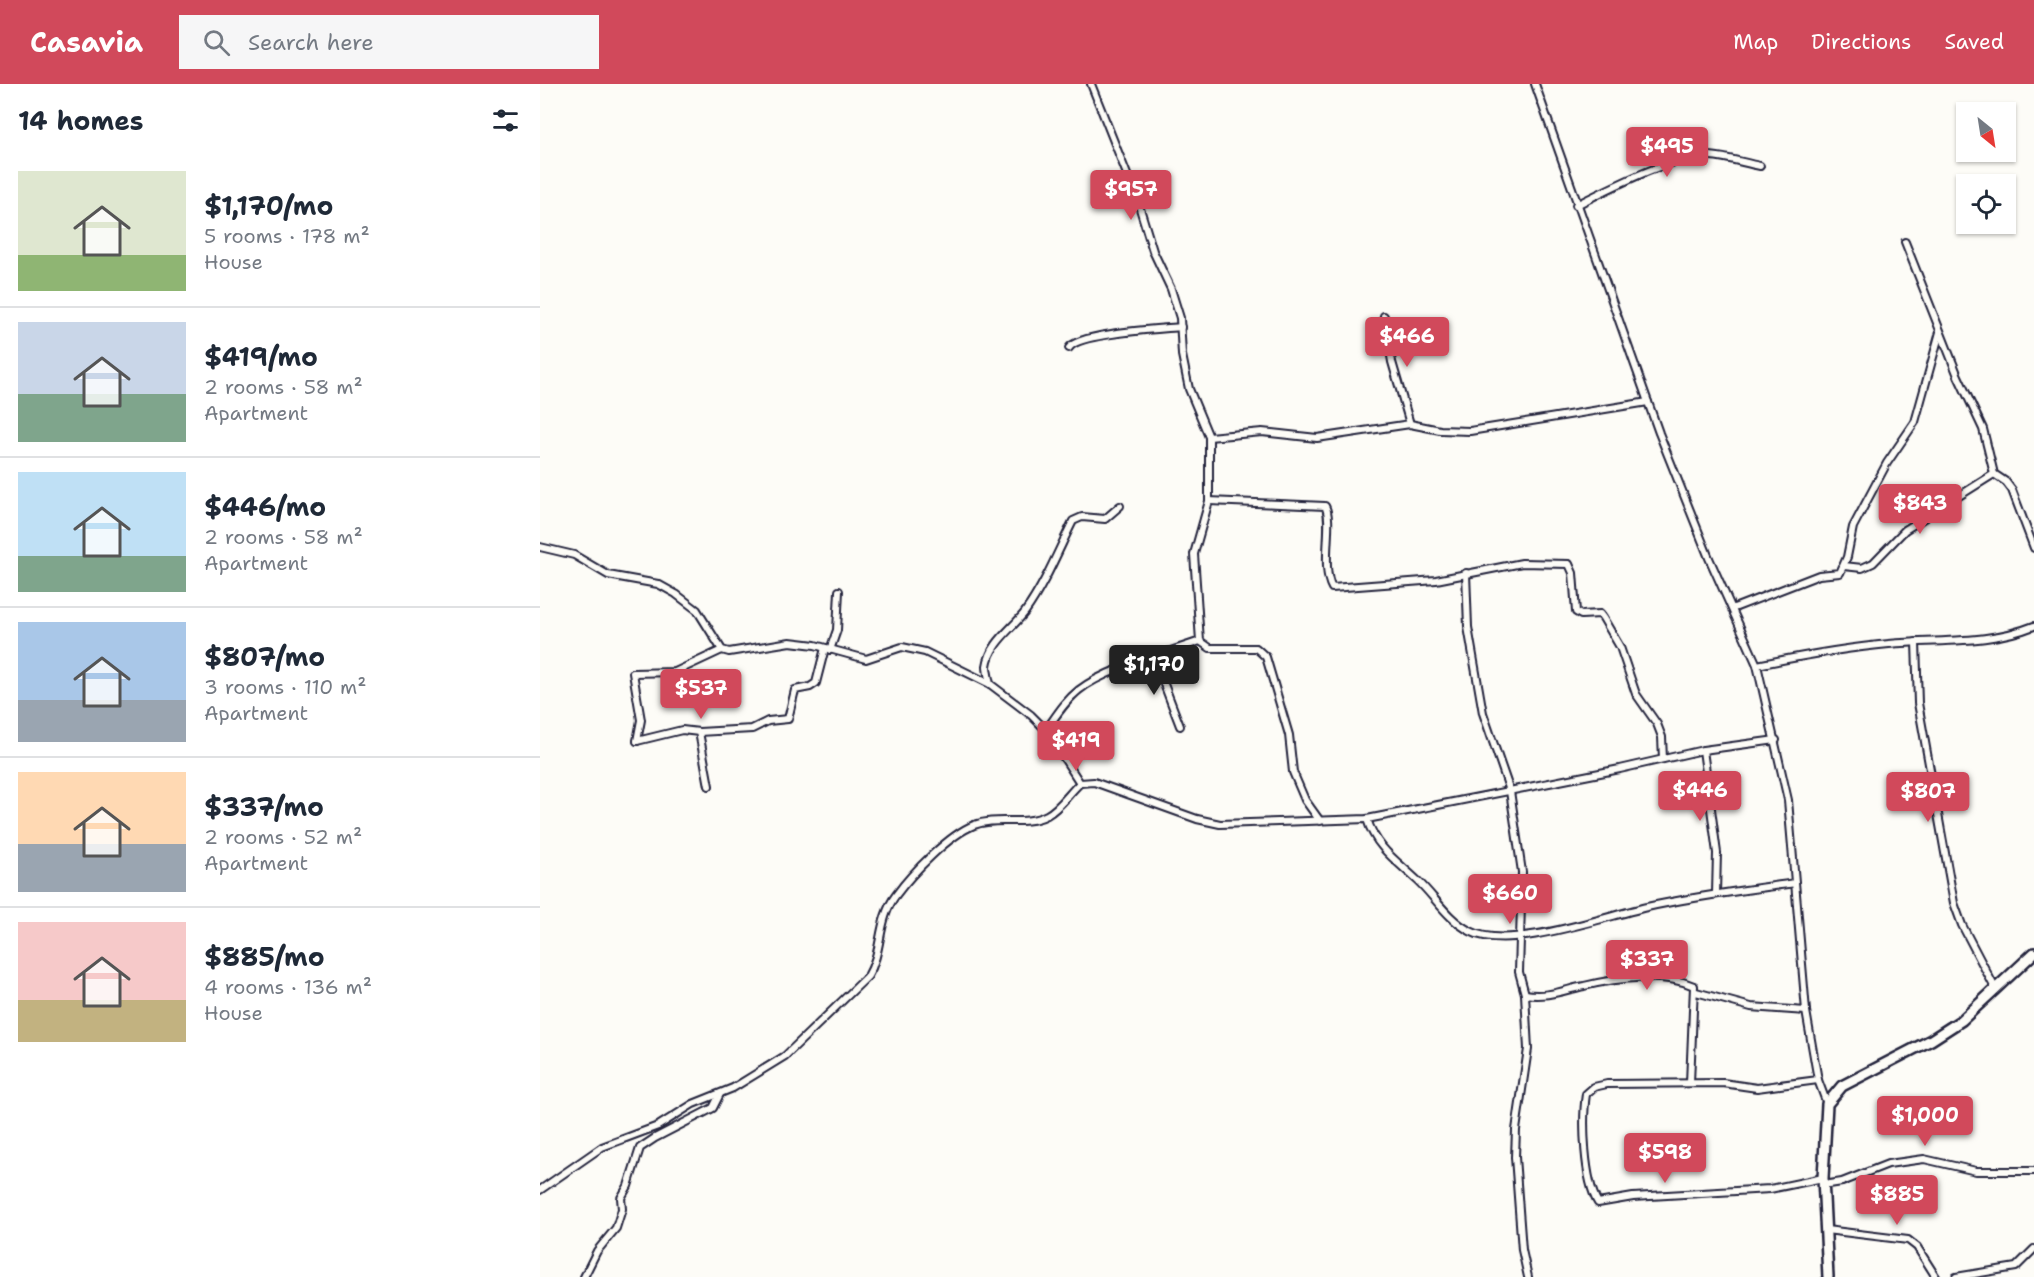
<!DOCTYPE html>
<html lang="en">
<head>
<meta charset="utf-8">
<style>
	:root { --surface:#fff; --page:#f6f6f7; --text:#1f2937; --muted:#747a83; --line:#e0e1e3; --accent:#d1495b }
	body { margin:0; font-family:"Shantell Sans",sans-serif; background:var(--page); color:var(--text); height:100vh; display:flex; flex-direction:column; font-size:22px; white-space:nowrap }
	* { box-sizing:border-box; margin:0 }
	p { font-size:20px; color:var(--muted) }
	.icon { flex:none; width:33px; height:33px; fill:none; stroke:currentColor; stroke-width:2; stroke-linecap:round; stroke-linejoin:round }
	.map { position:relative; flex:1; overflow:hidden }
	.side { display:flex; flex-direction:column; background:var(--surface); width:540px }
	.side>* { flex:none }
	.needle { width:39px; rotate:150deg }
	.fabs { position:absolute; left:1416px; top:18px; display:grid; gap:12px }
	.fabs a { display:grid; place-items:center; width:60px; height:60px; border-radius:0px; background:var(--surface); box-shadow:0 2px 4px #0004; font-size:30px }
	.price { position:absolute; translate:-50% -51px; padding:0 14px; border-radius:6px; background:var(--accent); color:#fff; font-size:20px; line-height:39px; filter:drop-shadow(0 2px 3px #0008) }
	.price::after { content:''; position:absolute; left:50%; top:36px; width:18px; height:14px; margin-left:-9px; background:inherit; clip-path:polygon(0 0,100% 0,50% 100%) }
	.price.selected { background:#222; color:#fff }
	ul { padding:0; list-style:none }
	li { display:flex; align-items:center; gap:18px; height:150px; padding:0 18px }
	li+li { border-top:2px solid var(--line) }
	li span { display:grid; place-items:center; flex:none; width:168px; height:120px; border-radius:0px; color:#555 }
	li>.icon { margin-inline-start:auto }
	span .icon { width:72px; height:72px; fill:#fffc; stroke-width:1 }
	li b { font-size:26px }
	h2 { display:flex; justify-content:space-between; align-items:center; height:72px; padding:0 18px; font-size:26px }
	header { display:flex; align-items:center; gap:36px; box-sizing:border-box; height:84px; padding:0 30px; background:var(--accent); color:#fff }
	header strong { font-size:28px }
	nav { display:flex; gap:33px; margin-inline-start:auto; font-size:21px }
	.search { width:420px; height:54px; background:var(--page); display:flex; align-items:center; gap:15px; box-sizing:border-box; padding:0 21px; border-radius:0px; color:var(--muted); font-size:22px }
	main { display:flex; flex:1; min-height:0 }
	.map>svg:first-child { display:block }
	.lines { fill:none; stroke-linecap:round; stroke-linejoin:round }
	.minor-casing { stroke:#22223b; stroke-width:10 }
	.primary-casing { stroke:#22223b; stroke-width:14 }
	.minor { stroke:#fdfcf7; stroke-width:6 }
	.primary { stroke:#fdfcf7; stroke-width:9 }
</style>
</head>
<body>
<header>
<strong>Casavia</strong>
<div class="search"><svg class="icon" aria-label="search" viewBox="0 0 24 24"><circle cx="10" cy="10" r="6"/><path d="M15 15l6 6"/></svg>Search here</div>
<nav><a>Map</a><a>Directions</a><a>Saved</a></nav>
</header>
<main>
<section class="side">
<h2>14 homes<svg class="icon" aria-label="filters" viewBox="0 0 24 24"><path d="M4 7h16M4 17h16"/><circle cx="9" cy="7" r="2"/><circle cx="15" cy="17" r="2"/></svg></h2>
<ul>
<li><span style="background:linear-gradient(#dfe7d0 70%,#8fb573 0)"><svg class="icon" aria-label="home" viewBox="0 0 24 24"><path d="M3 11l9-7 9 7M6 9v11h12V9"/></svg></span><div><b>$1,170/mo</b><p>5 rooms · 178 m²</p><p>House</p></div></li>
<li><span style="background:linear-gradient(#c9d6e8 60%,#7fa58c 0)"><svg class="icon" aria-label="home" viewBox="0 0 24 24"><path d="M3 11l9-7 9 7M6 9v11h12V9"/></svg></span><div><b>$419/mo</b><p>2 rooms · 58 m²</p><p>Apartment</p></div></li>
<li><span style="background:linear-gradient(#bfe0f5 70%,#7fa58c 0)"><svg class="icon" aria-label="home" viewBox="0 0 24 24"><path d="M3 11l9-7 9 7M6 9v11h12V9"/></svg></span><div><b>$446/mo</b><p>2 rooms · 58 m²</p><p>Apartment</p></div></li>
<li><span style="background:linear-gradient(#a9c7e8 65%,#9aa5b1 0)"><svg class="icon" aria-label="home" viewBox="0 0 24 24"><path d="M3 11l9-7 9 7M6 9v11h12V9"/></svg></span><div><b>$807/mo</b><p>3 rooms · 110 m²</p><p>Apartment</p></div></li>
<li><span style="background:linear-gradient(#ffd9b3 60%,#9aa5b1 0)"><svg class="icon" aria-label="home" viewBox="0 0 24 24"><path d="M3 11l9-7 9 7M6 9v11h12V9"/></svg></span><div><b>$337/mo</b><p>2 rooms · 52 m²</p><p>Apartment</p></div></li>
<li><span style="background:linear-gradient(#f6c9c9 65%,#c2b280 0)"><svg class="icon" aria-label="home" viewBox="0 0 24 24"><path d="M3 11l9-7 9 7M6 9v11h12V9"/></svg></span><div><b>$885/mo</b><p>4 rooms · 136 m²</p><p>House</p></div></li>
</ul>
</section>
<div class="map">
<svg width="1494" height="1193" viewBox="0 0 1494 1193">
	<rect width="100%" height="100%" fill="#fdfcf7"/>
	<filter id="ink" filterUnits="userSpaceOnUse"><feTurbulence type="fractalNoise" baseFrequency=".0167" numOctaves="2"/><feDisplacementMap in="SourceGraphic" scale="12" xChannelSelector="R" yChannelSelector="G"/><feConvolveMatrix kernelMatrix="1 2 1 2 8 2 1 2 1" color-interpolation-filters="sRGB"/></filter>
	<g filter="url(#ink)">
		<g class="lines">
			<defs>
				<g id="minor">
					<polyline points="551,0 598,118 613,167 631,205 640,234 642,271 649,305 669,353 669,417 654,470 660,557 670,564 716,564 726,573 749,651 753,688 765,716 780,737"/>
					<polyline points="995,0 1119,349 1169,474 1217,581 1248,716 1266,927 1278,996 1287,1020"/>
					<path d="M 1036,121 C 1069,105 1134,70 1170,72 C 1187,73 1204,79 1220,82"/>
					<polyline points="1365,158 1418,292 1443,345 1454,390 1466,398 1472,406 1494,464"/>
					<polyline points="844,232 852,278 870,340"/>
					<path d="M 529,264 C 538,249 621,245 641,243"/>
					<polyline points="669,353 722,348 777,354 870,340 900,346 930,347 1108,318"/>
					<path d="M 669,417 L 785,422 C 794,437 780,483 792,504 L 896,496 L 982,479 L 1029,480 L 1033,489 L 1036,528 L 1041,531 L 1060,530 L 1063,534 L 1080,563 L 1096,610 L 1117,640 L 1122,653 L 1123,675"/>
					<polyline points="0,463 34,471 68,491 118,500 136,510 157,526 182,566 189,568 250,558 275,561 326,575 362,563 385,568 450,600 491,631 506,646 540,699"/>
					<polyline points="1304,482 1322,484 1333,479 1365,446 1454,390"/>
					<polyline points="926,489 928,543 943,629 970,707 982,788 979,888 985,910 988,965 976,1046 975,1073 982,1166 988,1193"/>
					<polyline points="1194,524 1279,491 1300,489 1307,473 1313,443 1347,379 1375,338 1400,248"/>
					<polyline points="1376,558 1378,619 1414,819 1422,841 1456,906"/>
					<polyline points="290,566 297,546 299,507"/>
					<polyline points="614,574 640,642"/>
					<path d="M 1217,581 C 1261,572 1304,564 1349,560 C 1398,555 1447,561 1494,542"/>
					<path d="M 450,600 C 449,595 447,587 447,582 C 450,559 472,545 485,528 C 505,500 518,467 533,437 L 542,433 L 565,435 L 580,422"/>
					<path d="M 506,646 C 516,632 525,617 539,606 C 567,584 625,570 660,557"/>
					<polyline points="159,648 212,645 228,637 248,635 255,606 270,603 276,599 285,564"/>
					<polyline points="97,657 101,636 93,589 135,588 182,566"/>
					<polyline points="97,657 142,646 159,648 169,702"/>
					<polyline points="1163,666 1177,769 1176,810"/>
					<path d="M 827,735 C 836,764 857,777 878,797 C 895,813 908,836 930,847 C 968,868 1066,832 1107,823 C 1156,812 1206,806 1255,799"/>
					<polyline points="1156,908 1211,923 1266,927"/>
					<path d="M 985,910 C 1007,914 1024,906 1044,902 C 1077,894 1123,888 1154,902 L 1150,999"/>
					<path d="M 1278,996 L 1217,1004 L 1183,999 L 1067,1000 L 1054,1003 L 1046,1010 C 1042,1037 1044,1096 1058,1119 L 1093,1113 L 1230,1105 L 1283,1094"/>
					<polyline points="1283,1101 1302,1098 1348,1080 1384,1075 1436,1087 1494,1087"/>
					<path d="M 0,1106 L 62,1063 L 118,1042 L 153,1020 L 193,1004 L 245,972 L 328,892 C 343,867 337,836 356,811 C 372,789 409,751 434,741 C 457,732 484,743 507,731 C 520,724 529,709 540,699 L 554,698 L 657,735 L 680,740 L 827,735 L 1080,685 L 1163,666 L 1236,656"/>
					<polyline points="1286,1146 1368,1156 1377,1163 1396,1193"/>
					<polyline points="44,1193 57,1167 76,1144 82,1125 81,1114 88,1102 100,1064 115,1054 173,1024 180,1010"/>
					<polyline points="1416,1193 1476,1183 1494,1165"/>
				</g>
				<polyline id="primary" points="1288,1193 1283,1094 1287,1020 1302,1002 1391,956 1422,936 1494,869"/>
			</defs>
			<use href="#minor" class="minor-casing"/>
			<use href="#primary" class="primary-casing"/>
			<use href="#minor" class="minor"/>
			<use href="#primary" class="primary"/>
		</g>
	</g>
</svg>
<div class="fabs">
<a><svg class="needle" viewBox="-14 -14 28 28"><path d="M0-13l5 13h-10z" fill="#e53935"/><path d="M0 13l5-13h-10z" fill="#747a83"/></svg></a>
<a><svg class="icon" aria-label="locate" viewBox="0 0 24 24"><circle cx="12" cy="12" r="6"/><path d="M12 2v4M12 18v4M2 12h4M18 12h4"/></svg></a>
</div>
<b class="price" style="left:1127px;top:94px">$495</b>
<b class="price" style="left:591px;top:137px">$957</b>
<b class="price" style="left:867px;top:284px">$466</b>
<b class="price" style="left:1380px;top:451px">$843</b>
<b class="price selected" style="left:614px;top:612px">$1,170</b>
<b class="price" style="left:161px;top:636px">$537</b>
<b class="price" style="left:536px;top:688px">$419</b>
<b class="price" style="left:1160px;top:738px">$446</b>
<b class="price" style="left:1388px;top:739px">$807</b>
<b class="price" style="left:970px;top:841px">$660</b>
<b class="price" style="left:1107px;top:907px">$337</b>
<b class="price" style="left:1385px;top:1063px">$1,000</b>
<b class="price" style="left:1125px;top:1100px">$598</b>
<b class="price" style="left:1357px;top:1142px">$885</b>
</div>
</main>
</body>
</html>
